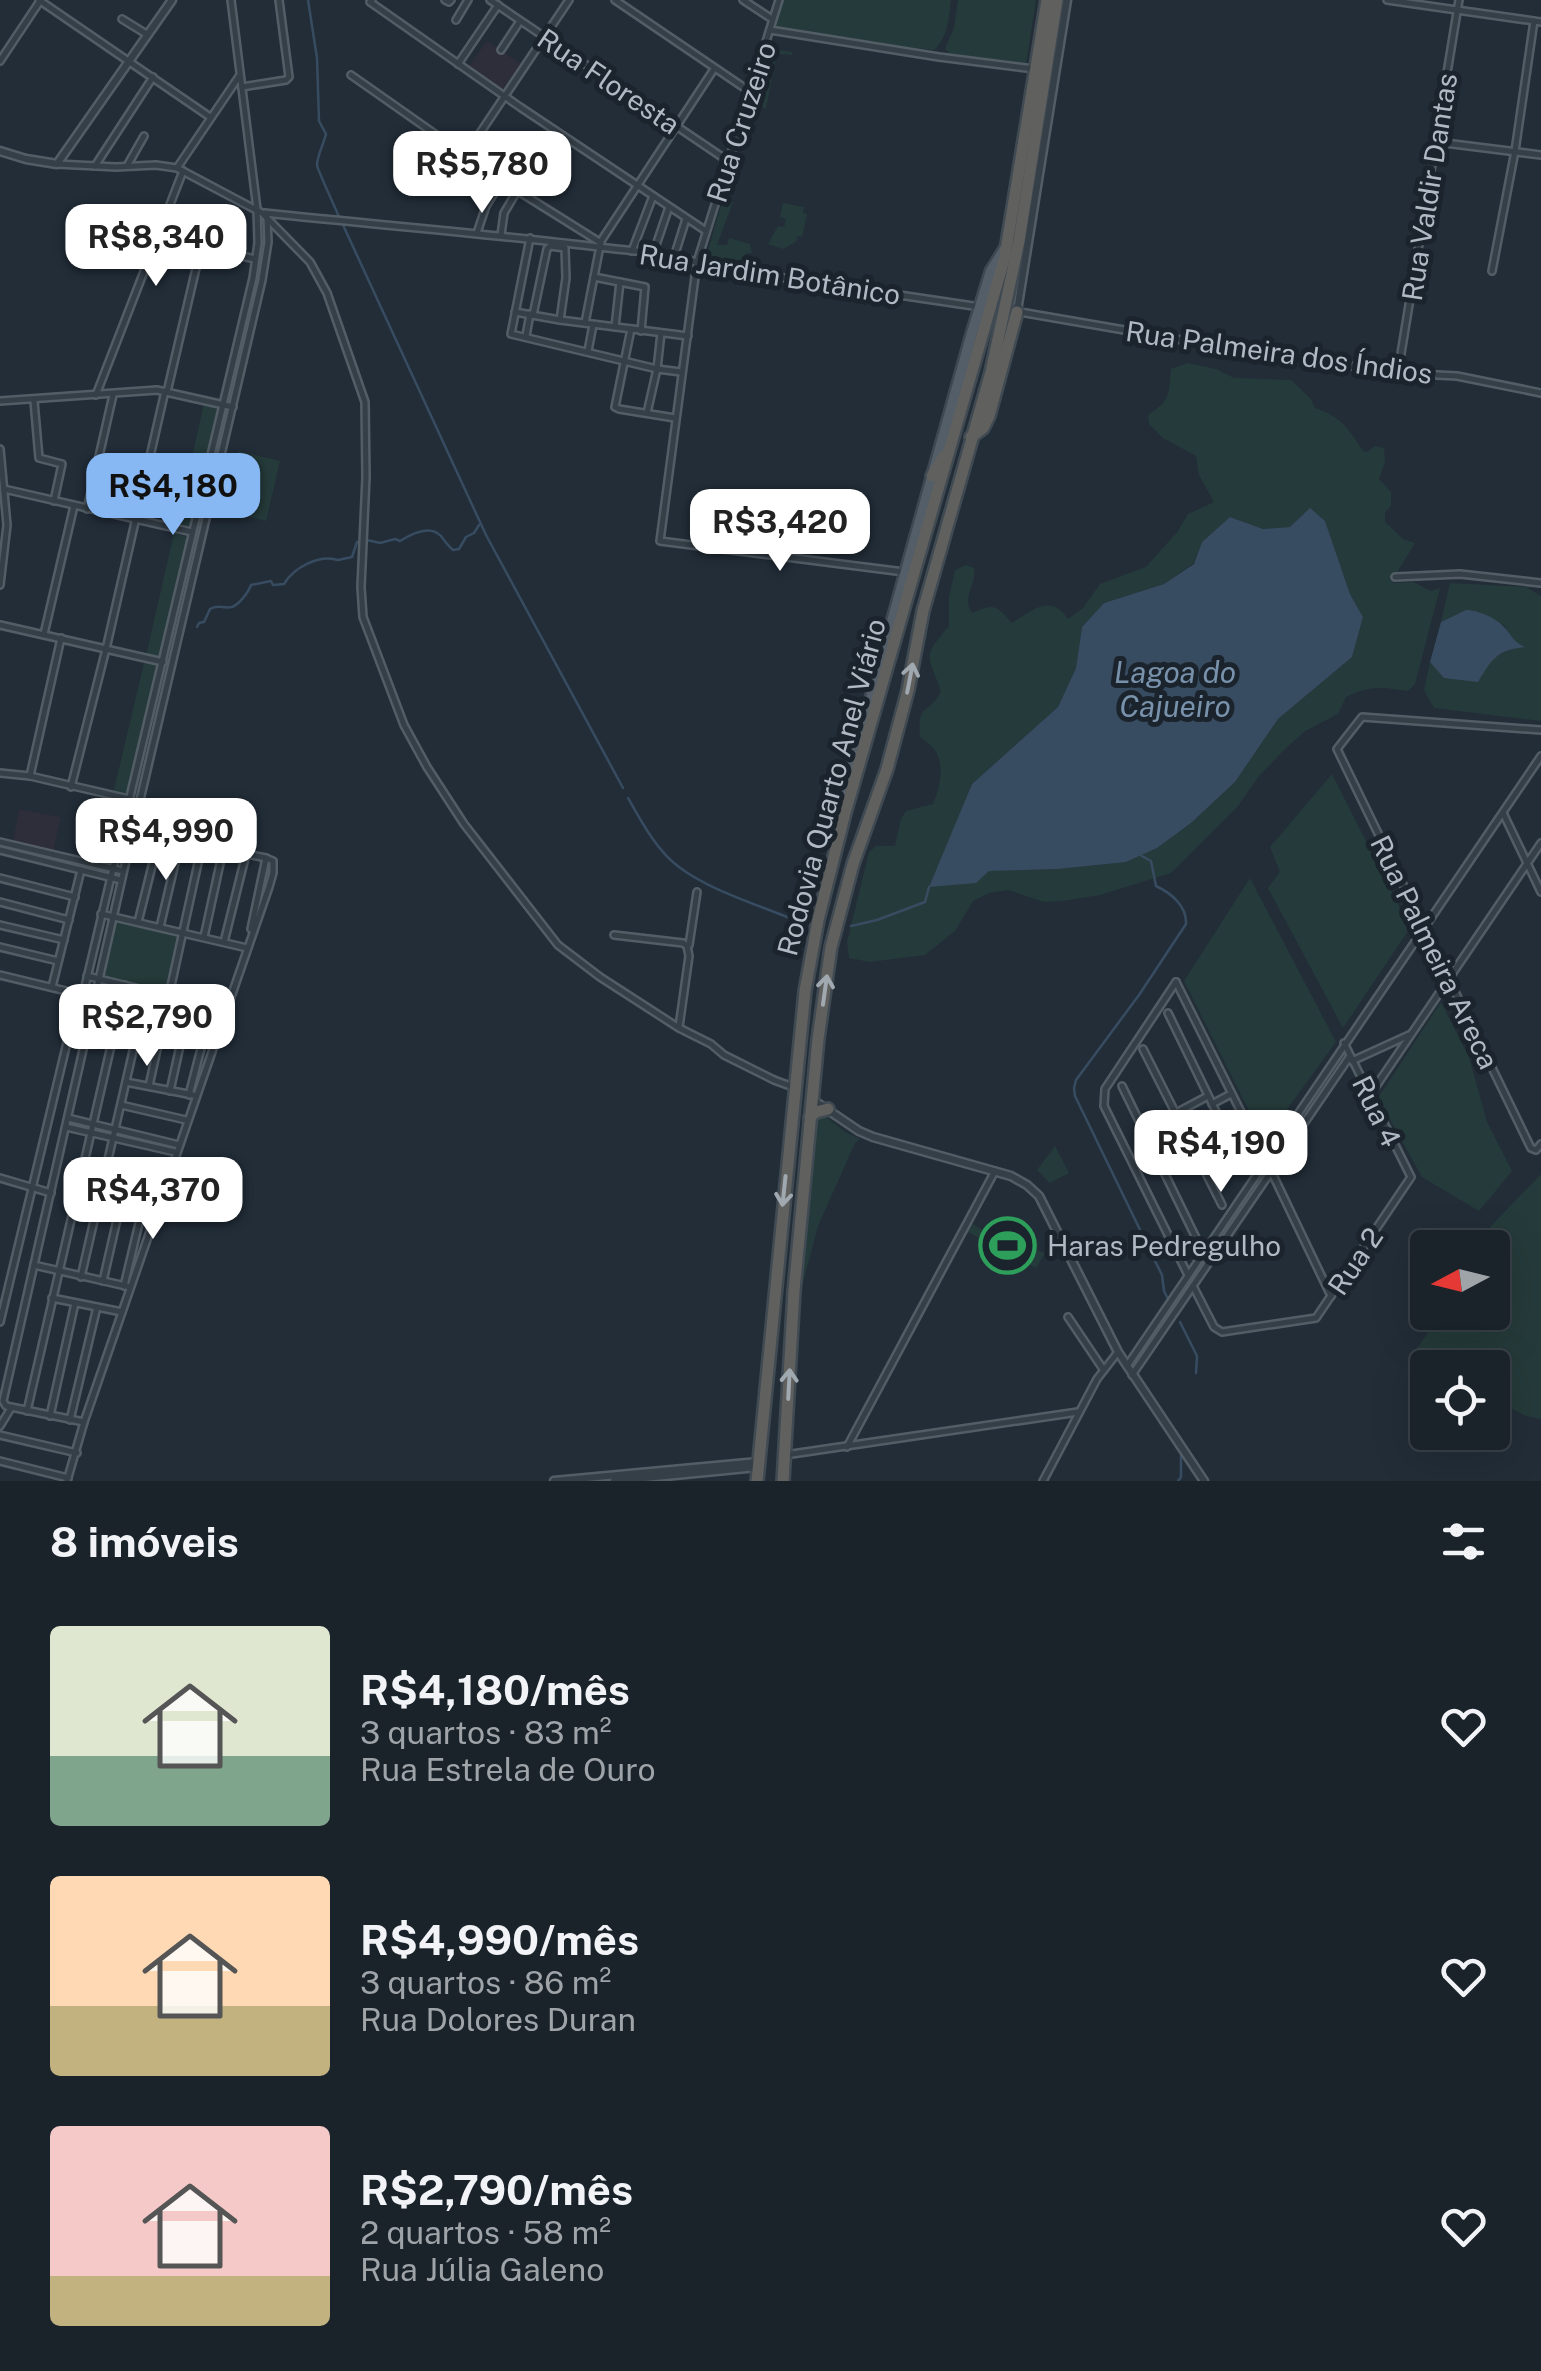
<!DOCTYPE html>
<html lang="pt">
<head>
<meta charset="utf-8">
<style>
	:root { --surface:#1a222a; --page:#232a32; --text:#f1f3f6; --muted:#9fa4a8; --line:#383f47; --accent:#87b8f3 }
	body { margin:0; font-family:"Public Sans",sans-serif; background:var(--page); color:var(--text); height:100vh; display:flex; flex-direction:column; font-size:38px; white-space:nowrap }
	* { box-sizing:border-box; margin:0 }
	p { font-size:32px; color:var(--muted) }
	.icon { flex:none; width:55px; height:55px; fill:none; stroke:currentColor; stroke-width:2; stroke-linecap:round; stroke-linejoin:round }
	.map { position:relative; height:1481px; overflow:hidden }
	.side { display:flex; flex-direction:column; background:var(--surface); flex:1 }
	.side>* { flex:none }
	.needle { width:65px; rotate:263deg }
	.fabs { position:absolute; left:1410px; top:1230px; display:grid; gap:20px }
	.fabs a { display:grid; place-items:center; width:100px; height:100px; border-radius:10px; background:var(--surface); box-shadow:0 10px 40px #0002,0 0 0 2px var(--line); font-size:50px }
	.price { position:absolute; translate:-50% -85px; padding:0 22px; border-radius:20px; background:#fff; color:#222; font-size:32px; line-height:65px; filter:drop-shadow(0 2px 5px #0008) }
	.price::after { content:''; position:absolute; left:50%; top:60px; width:30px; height:22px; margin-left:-15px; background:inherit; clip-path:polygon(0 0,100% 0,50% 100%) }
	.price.active { background:var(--accent); color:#111 }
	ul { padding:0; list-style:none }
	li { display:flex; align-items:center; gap:30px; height:250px; padding:0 50px }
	li span { display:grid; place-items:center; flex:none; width:280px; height:200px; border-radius:10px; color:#555 }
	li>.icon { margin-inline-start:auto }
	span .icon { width:120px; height:120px; fill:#fffc; stroke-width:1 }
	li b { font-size:42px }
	h2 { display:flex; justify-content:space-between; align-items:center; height:120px; padding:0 50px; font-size:42px }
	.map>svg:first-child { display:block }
	.medical { fill:#2e2d3a }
	.green { fill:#253a3a; fill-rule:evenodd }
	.water { fill:#384c61 }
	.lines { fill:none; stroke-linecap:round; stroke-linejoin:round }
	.stream { stroke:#384c61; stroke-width:2.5 }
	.minor-casing { stroke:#535d66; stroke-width:10 }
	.tertiary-casing { stroke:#535d66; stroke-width:11 }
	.primary-casing { stroke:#3f4852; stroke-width:15 }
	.trunk-casing { stroke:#404a53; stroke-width:16 }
	.minor { stroke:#353f48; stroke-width:5 }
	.tertiary { stroke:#353f48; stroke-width:6 }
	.primary { stroke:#535e68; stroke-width:10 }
	.trunk { stroke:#60605e; stroke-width:11 }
	.oneway { stroke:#a0a8b0 }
	.labels { text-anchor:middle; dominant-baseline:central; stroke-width:10; stroke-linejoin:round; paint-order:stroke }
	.street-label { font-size:28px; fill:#b0bac5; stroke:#1b242d }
	.poi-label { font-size:28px; fill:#b0bac5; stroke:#1b242d; text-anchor:start }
	.water-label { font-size:30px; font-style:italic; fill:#7992ab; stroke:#1b242d }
</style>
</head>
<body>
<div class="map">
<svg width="1541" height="1481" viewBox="0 0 1541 1481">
	<rect width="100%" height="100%" fill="#222d38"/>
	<g class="medical">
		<polygon points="487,41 521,64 502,90 469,66"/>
		<polygon points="19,809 61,817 53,851 13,841"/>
	</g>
	<g class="green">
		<path d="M 784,0 L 951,0 C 949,17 948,38 934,50 L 905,47 L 776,26 Z"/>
		<polygon points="958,0 1036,0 1026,65 950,54 945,49 954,28"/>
		<polygon points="773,49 793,52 792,55 777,54 766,108 751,106 768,50"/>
		<polygon points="727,185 734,188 730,201 733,202 717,245 727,245 729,238 750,244 752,253 747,253 743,265 739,267 705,261"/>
		<polygon points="783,203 804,207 803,213 807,214 802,237 798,236 796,242 783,249 768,244 778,226 784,227 786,219 780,217"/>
		<path d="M 1188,363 L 1216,369 L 1234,378 L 1291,380 L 1311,399 L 1315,408 C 1342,417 1348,428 1363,451 L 1367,452 L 1375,446 L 1384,448 L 1385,462 L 1379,479 L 1391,492 L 1391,506 L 1385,512 L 1385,522 L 1403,539 L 1415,543 L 1398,571 L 1394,573 L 1389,579 L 1394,583 L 1413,582 L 1431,591 L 1440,588 L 1415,684 L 1408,691 C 1382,687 1370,685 1346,697 L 1338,714 L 1305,731 L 1286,748 L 1259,776 L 1238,806 L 1171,873 L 1100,895 L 1062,901 L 1044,902 L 1008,890 L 989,893 L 973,901 L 955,931 L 925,955 L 870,962 L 849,958 L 847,942 L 869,852 L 876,846 L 895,846 L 901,819 L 906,811 L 933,804 C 940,788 946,763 933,748 C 930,744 925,741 920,737 C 917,701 929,716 941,691 C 927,652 922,658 949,626 L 949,597 L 955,570 L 966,565 L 974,568 C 977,586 961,596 972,613 C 995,603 996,605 1012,623 C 1032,610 1052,593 1068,619 L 1083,608 L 1100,584 L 1146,567 L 1178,531 L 1188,514 L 1214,502 L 1199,475 L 1196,456 L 1163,438 L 1149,424 L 1148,415 C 1171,400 1169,394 1171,369 ZM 1230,517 L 1263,529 L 1291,527 L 1325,521 L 1350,594 L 1363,617 L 1352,657 L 1278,719 L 1235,782 L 1191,823 L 1157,848 L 1126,862 L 1058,869 L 989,871 L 930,886 L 972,784 L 1058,707 L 1076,668 L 1082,627 L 1104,603 L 1164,584 L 1194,563 L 1202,542 Z"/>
		<polygon points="204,404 215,407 217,410 190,528 176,527"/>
		<polygon points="239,451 280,461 266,521 225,511"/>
		<polygon points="174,533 185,536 187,539 161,657 146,656"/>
		<polygon points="1450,583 1526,587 1541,596 1541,721 1434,708 1424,690 1430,662 1439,670 1492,659 1512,648 1523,646 1513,641 1504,625 1466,610 1441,622"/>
		<polygon points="144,663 155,665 158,668 127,797 113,794"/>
		<polygon points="1332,774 1410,928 1343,1028 1268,888 1280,872 1270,847"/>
		<polygon points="1250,878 1336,1042 1264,1141 1184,981"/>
		<polygon points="117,923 180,936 167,993 102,977 113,927"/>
		<polygon points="1441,1002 1469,1057 1487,1122 1512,1171 1479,1211 1422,1177 1378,1098"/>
		<polygon points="824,1115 845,1132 860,1139 855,1143 818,1226 796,1309 815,1117"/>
		<polygon points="1055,1146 1069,1173 1050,1183 1037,1170"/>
		<polygon points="1541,1174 1541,1419 1526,1416 1493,1399 1492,1368 1428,1368 1427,1380 1413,1373 1409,1365 1411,1356 1428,1333 1436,1313 1492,1312 1492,1248 1480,1247 1490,1227"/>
		<polygon points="971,1223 991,1235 1045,1253 1036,1268 966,1231"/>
	</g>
	<g class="water">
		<polygon points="1310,508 1325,521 1350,594 1363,617 1352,657 1278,719 1235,782 1191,823 1157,848 1126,862 1058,869 989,871 976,883 929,887 972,784 1058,707 1076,668 1082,627 1104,603 1164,584 1194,564 1202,542 1230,517 1263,529 1290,527"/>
		<path d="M 1466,610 C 1479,610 1498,619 1506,629 C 1513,638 1514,642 1525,647 C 1497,650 1492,659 1478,682 L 1444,678 L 1430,662 L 1441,622 Z"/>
	</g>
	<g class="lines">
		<g class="stream">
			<path d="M 308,0 L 317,58 L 319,121 L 326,134 C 324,143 317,156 317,165 C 317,169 336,209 339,217"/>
			<polyline points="343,225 486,535 623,788"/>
			<path d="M 367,540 L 380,543 L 395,539 L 400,541 C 411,534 430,524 441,536 C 445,541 448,546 453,550 L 459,549 L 466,537 L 474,533 L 479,525"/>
			<path d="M 197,627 L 199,623 L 204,622 L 210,609 C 219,604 222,609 232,607 C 240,604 249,591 251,585 L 271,581 L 273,585 L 284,584 C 294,567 320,554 338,560 L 352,557 L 357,542"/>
			<path d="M 628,798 C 641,821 657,851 679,867 C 709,890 756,904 792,919"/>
			<path d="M 1140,855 L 1151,861 L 1156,886 C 1171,893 1187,906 1186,924 L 1139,995 L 1076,1080 L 1074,1088 L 1075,1096 L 1144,1238"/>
			<polyline points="851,926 877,920 925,902 929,887"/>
			<polyline points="1147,1245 1162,1275 1164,1291 1168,1299"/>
			<polyline points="1180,1322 1197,1356 1196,1373"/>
			<polyline points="1178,1481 1181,1477 1181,1456"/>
		</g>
		<defs>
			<g id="minor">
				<polyline points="39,0 210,117"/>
				<polyline points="372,0 370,2 520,107 706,231"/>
				<polyline points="445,0 449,2 451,0"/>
				<polyline points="490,0 728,161"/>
				<polyline points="615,0 749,91"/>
				<polyline points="743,0 772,19"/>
				<polyline points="779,0 697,262 660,541 904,572"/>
				<polyline points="1387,0 1541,22"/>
				<polyline points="122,19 148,35"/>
				<polyline points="456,20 468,0"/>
				<polyline points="770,30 939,57 1034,69"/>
				<polyline points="501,50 520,21"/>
				<polyline points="0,61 40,1"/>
				<polyline points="458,64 498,5"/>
				<polyline points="351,75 502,181 601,243"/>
				<polyline points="242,87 286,80 289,77 279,0"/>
				<polyline points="1437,142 1541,155"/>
				<polyline points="466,154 569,0"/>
				<polyline points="57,164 116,167 156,165 177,168 262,213 310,262 327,293 365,402 366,477 361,587 363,617 404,725 427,767 464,824 558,945 600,977 679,1028 711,1044 724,1055 774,1080 793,1087"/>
				<polyline points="95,166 153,77"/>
				<polyline points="127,166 144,136"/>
				<polyline points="177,168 240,75"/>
				<path d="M 265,213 C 379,225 493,234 607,248 C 631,251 685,254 704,266 L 980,307"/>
				<polyline points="477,233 486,206 501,182"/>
				<polyline points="501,235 504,213 517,191"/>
				<polyline points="157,237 255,259"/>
				<polyline points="530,238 511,334 657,369 681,372"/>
				<polyline points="632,251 653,196"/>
				<polyline points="653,254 669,207"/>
				<polyline points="674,257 686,219"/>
				<polyline points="1492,271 1515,151 1534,21"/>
				<polyline points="594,277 645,287 641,331"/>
				<polyline points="515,312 560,320 688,336"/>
				<polyline points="1020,312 1240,350 1398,373 1457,376 1541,393"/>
				<polyline points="533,315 547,249 550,246 565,248"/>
				<polyline points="560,320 566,278 565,249"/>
				<polyline points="585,323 601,241 714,69"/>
				<polyline points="615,327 620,282"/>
				<polyline points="631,329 615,407 619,409 675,418"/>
				<polyline points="526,336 530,314"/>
				<polyline points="588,351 593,325"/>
				<polyline points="1398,372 1459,0"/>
				<polyline points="167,392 201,247"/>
				<polyline points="96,395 183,171"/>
				<polyline points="0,401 157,390 233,407"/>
				<polyline points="34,401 39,458 62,464 54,501"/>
				<polyline points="647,413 657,369 661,333"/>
				<polyline points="0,449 7,525 0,585"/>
				<polyline points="4,489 192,532"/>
				<polyline points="87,509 113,395"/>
				<polyline points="1395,577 1460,574 1541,583"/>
				<polyline points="0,625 163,662"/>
				<polyline points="44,634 74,506"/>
				<polyline points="1541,730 1362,717 1337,749 1531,1148 1536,1150 1541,1144"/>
				<polyline points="0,773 30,776 129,799"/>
				<polyline points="30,776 61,638"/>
				<polyline points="71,787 106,649 165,391"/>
				<polyline points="1503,813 1541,892"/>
				<path d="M 122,828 C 170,838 218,848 266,858 L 273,861 L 273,873 L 269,887 L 84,1422 L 6,1406 L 3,1401 L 133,830 L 262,280 L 268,242 L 267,217"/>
				<polyline points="0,842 123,871"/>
				<polyline points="0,850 121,880"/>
				<polyline points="0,878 75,897"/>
				<polyline points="0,902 69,920"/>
				<polyline points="101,914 247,948"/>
				<polyline points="138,922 159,838"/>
				<polyline points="0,925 64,940"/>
				<polyline points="160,927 180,842"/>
				<polyline points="251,929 266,858"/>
				<polyline points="614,935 683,943 687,946 689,956 679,1027"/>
				<polyline points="204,937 223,850"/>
				<polyline points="224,942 246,854"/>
				<polyline points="689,945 697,892"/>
				<polyline points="0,947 58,961"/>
				<polyline points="0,975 95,998"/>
				<polyline points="87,976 225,1010"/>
				<polyline points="1176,982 1105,1089 1104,1106 1188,1275"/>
				<polyline points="1176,982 1265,1160"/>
				<polyline points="52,987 81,870"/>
				<polyline points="1168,1013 1243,1167"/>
				<polyline points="1143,1049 1222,1205"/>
				<polyline points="1352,1061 1409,1035"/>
				<polyline points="126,1082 193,1095"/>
				<polyline points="149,1086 202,845"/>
				<polyline points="1122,1086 1199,1244"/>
				<polyline points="170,1091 190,1001"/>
				<polyline points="189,1095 212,1006"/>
				<polyline points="1370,1095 1541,843"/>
				<polyline points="1212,1104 1231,1094"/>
				<polyline points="121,1105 186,1120"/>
				<polyline points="1176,1113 1208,1096"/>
				<polyline points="68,1118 179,1145"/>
				<polyline points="66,1127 175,1152"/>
				<polyline points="1185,1132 1217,1114"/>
				<polyline points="1148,1139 1180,1121"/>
				<polyline points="108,1162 168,1177"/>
				<polyline points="1272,1173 1331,1296"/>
				<polyline points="0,1178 51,1193"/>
				<polyline points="102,1185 160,1200"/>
				<polyline points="34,1265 130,1287"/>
				<polyline points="81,1277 147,990"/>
				<polyline points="103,1281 124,1189"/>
				<polyline points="124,1286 140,1219 141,1195"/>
				<polyline points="1193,1286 1214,1327 1222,1332 1316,1318 1411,1177 1344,1043"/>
				<polyline points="52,1298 122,1312"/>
				<polyline points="1068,1317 1103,1369"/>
				<polyline points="0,1322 76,1005 83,995 253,278 258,243 257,209 231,0"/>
				<polyline points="1127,1366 1541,756"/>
				<polyline points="1132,1375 1350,1056"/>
				<polyline points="27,1411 125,985"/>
				<polyline points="50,1416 75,1303"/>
				<polyline points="70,1420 97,1307"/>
				<polyline points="0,1426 11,1408"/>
				<polyline points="0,1435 77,1453"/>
				<polyline points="847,1447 995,1171"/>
				<polyline points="785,1455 1078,1412"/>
				<polyline points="0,1461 68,1478"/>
				<polyline points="67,1481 84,1422"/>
				<polyline points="1043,1481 1097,1379 1118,1352"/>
			</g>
			<g id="tertiary">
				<polyline points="0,151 26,159 57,164 172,0"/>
				<polyline points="1017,311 1067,0"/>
				<polyline points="813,1100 859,1131 873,1137 1011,1176 1027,1185 1039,1196 1118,1352 1204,1481"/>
				<polyline points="554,1481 758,1462"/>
				<polyline points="614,1481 757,1467"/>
			</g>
			<polyline id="primary" points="847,791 850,773 972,333 991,271 1006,247"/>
			<g id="trunk">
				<polyline points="971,437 983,428 989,416 1017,312"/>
				<polyline points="932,476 944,456"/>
				<polyline points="810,1117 816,1112 828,1109"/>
				<polyline points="757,1481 805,991 818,920 845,813 1005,256 1047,0"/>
				<polyline points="783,1481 794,1291 818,1039 831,947 853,864 887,769 908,690 923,611 991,372 1019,241 1057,0"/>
			</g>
		</defs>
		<use href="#minor" class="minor-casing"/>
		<use href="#tertiary" class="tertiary-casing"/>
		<use href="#primary" class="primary-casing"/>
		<use href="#trunk" class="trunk-casing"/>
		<use href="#minor" class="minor"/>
		<use href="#tertiary" class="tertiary"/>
		<use href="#primary" class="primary"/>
		<use href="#trunk" class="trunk"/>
	</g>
	<defs><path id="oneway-shaft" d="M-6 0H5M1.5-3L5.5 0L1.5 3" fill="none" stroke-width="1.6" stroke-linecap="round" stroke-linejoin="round" transform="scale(2.5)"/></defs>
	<g class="oneway">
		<use href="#oneway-shaft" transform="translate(910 678) rotate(-79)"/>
		<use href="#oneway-shaft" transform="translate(825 990) rotate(-82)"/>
		<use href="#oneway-shaft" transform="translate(784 1191) rotate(96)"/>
		<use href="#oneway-shaft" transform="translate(789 1384) rotate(-87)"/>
	</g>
	<defs>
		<symbol id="stadium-ring" viewBox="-11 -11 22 22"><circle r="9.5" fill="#1b242d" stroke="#2e9e5b" stroke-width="1.5"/><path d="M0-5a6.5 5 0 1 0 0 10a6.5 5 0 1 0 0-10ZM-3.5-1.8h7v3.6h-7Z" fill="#2e9e5b"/></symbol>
	</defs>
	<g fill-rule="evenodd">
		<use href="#stadium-ring" x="976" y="1214" width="63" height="63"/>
	</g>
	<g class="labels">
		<g class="street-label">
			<text transform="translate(609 81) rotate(34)">Rua Floresta</text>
			<text transform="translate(741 122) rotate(-72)">Rua Cruzeiro</text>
			<text transform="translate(1429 187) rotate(-81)">Rua Valdir Dantas</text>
			<text transform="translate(770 274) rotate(9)">Rua Jardim Botânico</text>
			<text transform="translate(1279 352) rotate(8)">Rua Palmeira dos Índios</text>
			<text transform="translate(831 787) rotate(-75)">Rodovia Quarto Anel Viário</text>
			<text transform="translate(1435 952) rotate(64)">Rua Palmeira Areca</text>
			<text transform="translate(1377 1111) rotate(64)">Rua 4</text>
			<text transform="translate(1355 1261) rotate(-56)">Rua 2</text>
		</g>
		<g class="poi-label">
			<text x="1047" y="1245">Haras Pedregulho</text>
		</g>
		<g class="water-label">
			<text x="1175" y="672">Lagoa do<tspan x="1175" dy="34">Cajueiro</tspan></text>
		</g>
	</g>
</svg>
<div class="fabs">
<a><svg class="needle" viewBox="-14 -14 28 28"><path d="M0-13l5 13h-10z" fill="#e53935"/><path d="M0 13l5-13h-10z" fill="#9fa4a8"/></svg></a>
<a><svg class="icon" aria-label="locate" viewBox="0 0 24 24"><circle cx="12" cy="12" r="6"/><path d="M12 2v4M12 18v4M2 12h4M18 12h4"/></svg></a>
</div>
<b class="price" style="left:482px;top:216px">R$5,780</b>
<b class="price" style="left:156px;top:289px">R$8,340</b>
<b class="price active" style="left:173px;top:538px">R$4,180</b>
<b class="price" style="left:780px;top:574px">R$3,420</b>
<b class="price" style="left:166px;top:883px">R$4,990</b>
<b class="price" style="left:147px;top:1069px">R$2,790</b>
<b class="price" style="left:1221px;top:1195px">R$4,190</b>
<b class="price" style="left:153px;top:1242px">R$4,370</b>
</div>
<section class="side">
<h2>8 imóveis<svg class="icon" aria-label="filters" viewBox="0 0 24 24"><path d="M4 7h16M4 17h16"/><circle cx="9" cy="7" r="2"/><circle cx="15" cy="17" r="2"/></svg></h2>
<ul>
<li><span style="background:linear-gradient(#dfe7d0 65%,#7fa58c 0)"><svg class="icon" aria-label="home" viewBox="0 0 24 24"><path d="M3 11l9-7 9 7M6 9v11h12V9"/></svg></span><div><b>R$4,180/mês</b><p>3 quartos · 83 m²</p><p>Rua Estrela de Ouro</p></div><svg class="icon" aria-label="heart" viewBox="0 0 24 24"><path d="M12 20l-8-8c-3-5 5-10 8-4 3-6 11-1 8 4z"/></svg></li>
<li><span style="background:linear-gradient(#ffd9b3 65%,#c2b280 0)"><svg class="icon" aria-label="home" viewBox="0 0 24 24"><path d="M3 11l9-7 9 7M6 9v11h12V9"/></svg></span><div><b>R$4,990/mês</b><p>3 quartos · 86 m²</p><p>Rua Dolores Duran</p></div><svg class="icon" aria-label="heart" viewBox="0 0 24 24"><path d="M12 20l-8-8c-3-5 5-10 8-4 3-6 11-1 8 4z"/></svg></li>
<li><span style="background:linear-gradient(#f6c9c9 75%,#c2b280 0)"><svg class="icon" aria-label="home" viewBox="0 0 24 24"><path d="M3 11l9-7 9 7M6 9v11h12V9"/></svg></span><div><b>R$2,790/mês</b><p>2 quartos · 58 m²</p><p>Rua Júlia Galeno</p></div><svg class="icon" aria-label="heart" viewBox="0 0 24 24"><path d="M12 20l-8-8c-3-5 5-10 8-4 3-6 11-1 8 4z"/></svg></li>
</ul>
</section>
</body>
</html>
